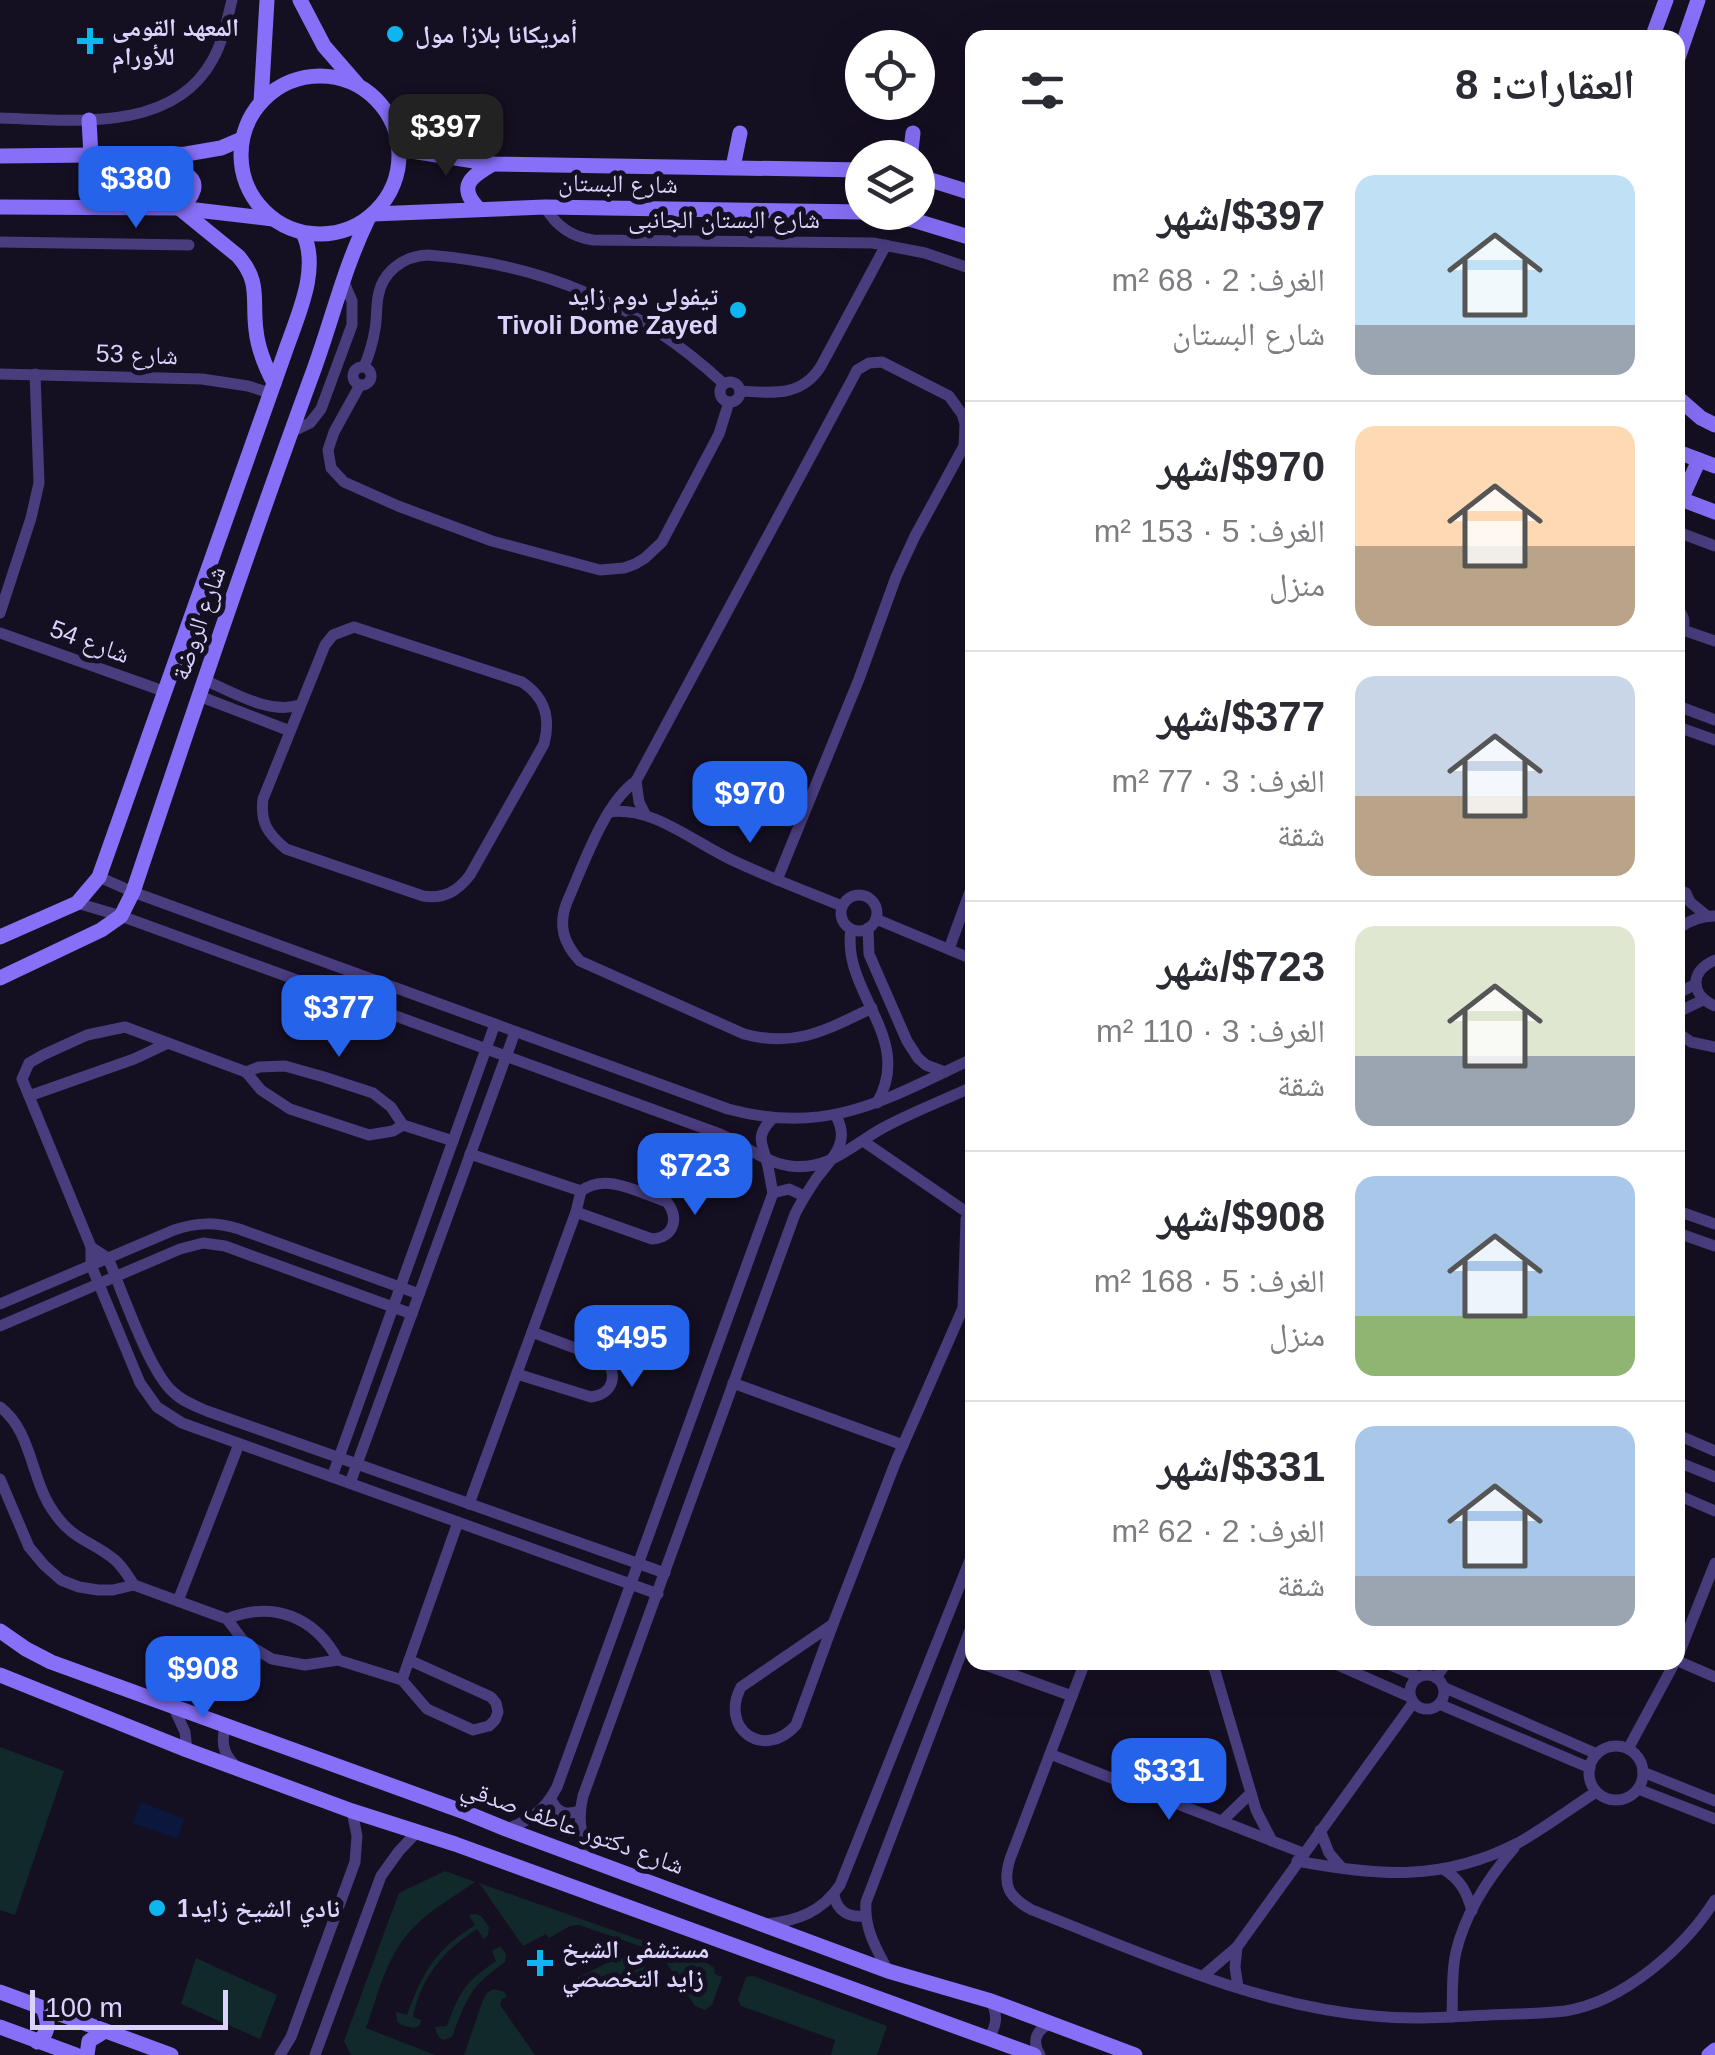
<!DOCTYPE html>
<html lang="ar">
<head>
<meta charset="utf-8">
<style>
	:root { --surface:#fff; --page:#f2f2f3; --text:#2b2b33; --muted:#7c7c81; --line:#e1e1e2; --accent:#2563eb }
	body { margin:0; font-family:Helvetica,"Noto Naskh Arabic",sans-serif; background:var(--page); color:var(--text); direction:rtl; height:100vh; display:flex; flex-direction:column; font-size:38px; white-space:nowrap }
	* { box-sizing:border-box; margin:0 }
	p { font-size:32px; color:var(--muted) }
	.icon { flex:none; width:55px; height:55px; fill:none; stroke:currentColor; stroke-width:2; stroke-linecap:round; stroke-linejoin:round }
	.map { position:relative; flex:1; overflow:hidden; direction:ltr }
	.details { position:absolute; left:965px; top:30px; width:720px; height:1640px; display:flex; flex-direction:column; background:var(--surface); border-radius:20px; box-shadow:0 10px 40px #0002; direction:rtl }
	.details>* { flex:none }
	.controls { position:absolute; left:845px; top:30px; display:grid; gap:20px }
	.controls a { display:grid; place-items:center; width:90px; height:90px; border-radius:50%; background:var(--surface); box-shadow:0 10px 40px #0002; font-size:50px }
	.scale { position:absolute; left:30px; bottom:25px; width:198px; box-sizing:border-box; padding-left:10px; border:5px solid #ddd2fc; border-top:0; font-size:28px; line-height:35px; white-space:nowrap; color:#ddd2fc; -webkit-text-stroke:8px #150f22; paint-order:stroke }
	.price { position:absolute; translate:-50% -85px; padding:0 22px; border-radius:20px; background:var(--accent); color:#fff; font-size:32px; line-height:65px; filter:drop-shadow(0 2px 5px #0008) }
	.price::after { content:''; position:absolute; left:50%; top:60px; width:30px; height:22px; margin-left:-15px; background:inherit; clip-path:polygon(0 0,100% 0,50% 100%) }
	.price.selected { background:#222; color:#fff }
	ul { padding:0; list-style:none }
	li { display:flex; align-items:center; gap:30px; height:250px; padding:0 50px }
	li+li { border-top:2px solid var(--line) }
	li span { display:grid; place-items:center; flex:none; width:280px; height:200px; border-radius:20px; color:#555 }
	li>.icon { margin-inline-start:auto }
	span .icon { width:120px; height:120px; fill:#fffc; stroke-width:1 }
	li b { font-size:42px }
	h2 { display:flex; justify-content:space-between; align-items:center; height:120px; padding:0 50px; font-size:42px }
	.map>svg:first-child { display:block }
	.green { fill:#12292c }
	.water { fill:#0c173e }
	.lines { fill:none; stroke-linecap:round; stroke-linejoin:round }
	.street { stroke:#493d7e; stroke-width:11 }
	.secondary { stroke:#876ff7; stroke-width:15 }
	.poi-dot { fill:#0db6ee; stroke:#150f22; stroke-width:4 }
	.labels { text-anchor:middle; dominant-baseline:central; stroke-width:10; stroke-linejoin:round; paint-order:stroke }
	.poi-label { font-size:25px; font-weight:bold; fill:#ddd2fc; stroke:#150f22; text-anchor:start }
	.street-label { font-size:25px; fill:#ddd2fc; stroke:#150f22 }
</style>
</head>
<body>
<div class="map">
<svg width="1715" height="2055" viewBox="0 0 1715 2055">
	<rect width="100%" height="100%" fill="#150f22"/>
	<g class="green">
		<polygon points="0,1747 64,1771 15,1915 0,1910"/>
		<path d="M 445,1871 L 475,1882 C 454,1897 429,1910 412,1929 C 386,1956 378,1995 366,2028 L 435,2055 L 351,2055 L 344,2041 L 399,1893 Z"/>
		<polygon points="479,1883 709,1964 714,1968 715,1974 722,1977 712,2005 705,2010 695,2006 660,1953 579,1925 570,1926 549,1938 546,1934 523,1946"/>
		<path d="M 476,1914 L 481,1916 L 489,1927 L 488,1935 L 484,1939 L 477,1929 C 443,1951 421,1977 413,2017 L 421,2020 L 420,2025 L 414,2028 L 401,2025 L 397,2021 L 396,2012 L 407,2015 C 423,1972 435,1950 475,1925 L 469,1915 Z"/>
		<path d="M 500,1946 L 506,1954 L 505,1962 C 470,1987 467,1997 452,2037 L 443,2040 L 438,2036 L 435,2027 L 447,2026 C 460,1991 464,1983 496,1961 L 492,1951 Z"/>
		<polygon points="619,1957 642,1964 653,1978 631,1992 627,1988 618,1987 613,1976 607,1974 585,1991 577,1978"/>
		<polygon points="196,1958 277,1995 260,2039 181,2004"/>
		<polygon points="753,1976 887,2026 877,2055 831,2055 835,2040 741,2006 738,2000 746,1977"/>
		<polygon points="494,1989 504,1992 507,1997 502,1999 500,2005 535,2055 464,2055 483,2000 487,1993"/>
	</g>
	<polygon class="water" points="141,1802 184,1819 178,1839 133,1823"/>
	<g class="lines">
		<g class="street">
			<path d="M 0,118 C 70,120 173,134 213,59 C 223,41 227,20 232,0"/>
			<path d="M 545,207 C 556,226 571,237 593,240 L 873,243 L 925,253 L 972,269"/>
			<polyline points="0,242 189,245"/>
			<path d="M 364,367 C 369,355 373,342 375,329 C 377,319 376,308 378,297 C 382,272 403,256 428,255 C 544,264 639,305 724,384"/>
			<circle cx="362" cy="376" r="9"/>
			<polyline points="0,374 202,379 248,386 270,393"/>
			<circle cx="730" cy="392" r="10"/>
			<polyline points="360,385 334,432 328,450 331,468 344,482 398,506 492,541 600,570 624,568 635,564 645,558 662,542 719,434 729,402"/>
			<path d="M 740,391 C 773,393 802,397 821,366 L 886,245"/>
			<polyline points="291,432 310,423 321,409 352,325 352,301 343,280"/>
			<polyline points="1678,532 1715,546"/>
			<path d="M 1678,610 C 1684,616 1687,624 1680,632"/>
			<polyline points="0,613 31,518 39,483 35,374"/>
			<path d="M 354,627 L 522,682 C 545,697 551,717 544,744 L 470,875 C 457,892 444,899 423,896 L 286,849 C 268,834 260,823 263,799 L 325,645 L 333,635 Z"/>
			<polyline points="1683,630 1715,641"/>
			<polyline points="0,633 166,692"/>
			<path d="M 204,680 C 234,692 268,715 300,705"/>
			<polyline points="199,696 290,731"/>
			<polyline points="1678,706 1715,720"/>
			<polyline points="1678,727 1715,740"/>
			<polyline points="636,781 639,802 645,814"/>
			<path d="M 609,812 C 653,806 693,842 732,860 C 768,877 805,891 842,906"/>
			<path d="M 99,877 L 133,892 L 728,1109 C 828,1136 885,1100 972,1059"/>
			<path d="M 777,880 L 859,679 L 896,577 L 915,536 L 964,446 L 965,424 L 962,414 L 949,396 L 882,362 L 869,363 L 857,370 L 854,376 L 636,781 C 604,803 583,866 567,902 C 558,925 563,943 580,961 L 744,1034 C 796,1048 826,1030 872,1008"/>
			<polyline points="1678,889 1686,893 1690,902 1707,916"/>
			<circle cx="859" cy="913" r="18"/>
			<path d="M 77,903 L 121,916 L 720,1134 C 743,1144 765,1163 790,1166 C 828,1171 851,1146 881,1129 C 910,1113 942,1101 972,1087"/>
			<polyline points="876,919 972,959"/>
			<polyline points="868,928 869,954 907,1041 918,1058 926,1065 945,1072"/>
			<path d="M 851,929 C 841,993 915,1037 877,1103"/>
			<path d="M 1678,929 C 1688,921 1701,916 1715,916"/>
			<polyline points="949,949 972,886"/>
			<path d="M 1715,960 C 1689,971 1690,995 1715,1006"/>
			<polyline points="1678,993 1696,984"/>
			<polyline points="1678,1012 1703,1000"/>
			<polyline points="1678,1033 1691,1042 1715,1047"/>
			<polyline points="246,1072 259,1067 285,1066 324,1077 373,1093 391,1107 403,1125 453,1141"/>
			<polyline points="29,1096 134,1059 166,1044"/>
			<polyline points="403,1125 393,1131 369,1135 290,1109 261,1090 246,1072 125,1027 87,1035 43,1055 29,1063 22,1079 91,1247 91,1265 140,1383 157,1407 182,1423 658,1594"/>
			<polyline points="863,1141 968,1213"/>
			<polyline points="773,1193 789,1189 804,1196"/>
			<polyline points="972,1207 966,1219 963,1308 972,1300"/>
			<polyline points="1678,1211 1715,1224"/>
			<path d="M 576,1212 L 652,1239 C 673,1238 680,1219 667,1202 C 639,1193 607,1172 581,1191"/>
			<polyline points="1678,1233 1715,1246"/>
			<path d="M 91,1247 L 108,1258 C 122,1291 149,1371 173,1392 C 182,1401 195,1406 207,1411 L 665,1573"/>
			<path d="M 0,1304 L 174,1230 C 198,1222 215,1222 239,1229 L 419,1294"/>
			<polyline points="0,1326 180,1249 203,1243 225,1246 412,1314"/>
			<path d="M 517,1374 L 591,1397 C 614,1394 620,1372 602,1358 L 532,1332"/>
			<polyline points="733,1383 903,1445"/>
			<path d="M 0,1407 C 32,1431 31,1480 53,1511 C 73,1541 91,1540 115,1560 C 123,1567 128,1576 134,1585"/>
			<polyline points="1678,1435 1715,1451"/>
			<polyline points="1678,1462 1715,1477"/>
			<polyline points="332,1477 495,1024"/>
			<polyline points="0,1479 29,1547 44,1565 61,1580 79,1587 98,1590 113,1590 134,1585 227,1619 245,1643 272,1659 305,1665 338,1660 402,1680 427,1709 473,1730 489,1726 495,1720 498,1712 496,1703 491,1697 409,1660"/>
			<polyline points="350,1483 515,1032"/>
			<polyline points="1678,1495 1715,1511"/>
			<polyline points="469,1504 576,1212 581,1191 470,1154"/>
			<polyline points="178,1601 239,1444"/>
			<path d="M 227,1619 C 273,1600 315,1617 338,1660"/>
			<polyline points="833,1624 896,1461 963,1308"/>
			<path d="M 833,1624 L 796,1725 C 764,1761 719,1729 741,1687 Z"/>
			<polyline points="1678,1656 1715,1563"/>
			<polyline points="1678,1661 1715,1677"/>
			<polyline points="977,1662 1072,1696"/>
			<path d="M 1085,1662 L 1010,1859 C 1002,1885 1008,1897 1032,1910 C 1142,1953 1255,2006 1374,2016 C 1412,2020 1450,2017 1489,2015 C 1514,2014 1540,2014 1565,2011 C 1623,2002 1685,1948 1715,1900"/>
			<polyline points="1211,1662 1215,1671 1256,1810 1272,1841"/>
			<polyline points="1331,1662 1410,1697"/>
			<polyline points="1383,1662 1419,1677"/>
			<circle cx="1427" cy="1692" r="17"/>
			<polyline points="1436,1678 1447,1662"/>
			<polyline points="402,1680 458,1522"/>
			<polyline points="1443,1687 1597,1754"/>
			<polyline points="172,1704 185,1732 187,1750"/>
			<polyline points="1439,1704 1590,1768"/>
			<path d="M 226,1724 C 221,1740 222,1753 235,1765"/>
			<circle cx="1616" cy="1773" r="27"/>
			<polyline points="1628,1749 1675,1662"/>
			<polyline points="1050,1754 1303,1853"/>
			<polyline points="1643,1772 1715,1801"/>
			<polyline points="1638,1789 1715,1819"/>
			<path d="M 551,1799 C 556,1812 566,1816 579,1811"/>
			<polyline points="1222,1821 1251,1793"/>
			<path d="M 506,1829 C 530,1821 545,1810 557,1787 L 773,1193 C 771,1184 770,1176 768,1167 C 764,1145 753,1138 772,1119"/>
			<polyline points="1320,1830 1329,1853 1342,1868"/>
			<path d="M 592,1861 C 581,1838 577,1821 583,1796 L 795,1214 C 801,1202 808,1191 816,1179 C 832,1158 851,1143 836,1116"/>
			<path d="M 1297,1861 C 1377,1876 1443,1882 1518,1843 C 1545,1828 1571,1808 1596,1792"/>
			<path d="M 1443,1869 C 1460,1879 1467,1892 1472,1911"/>
			<path d="M 834,1895 C 837,1911 849,1918 865,1916"/>
			<path d="M 766,1924 C 797,1921 822,1912 840,1885 L 972,1555"/>
			<polyline points="1237,1947 1235,1967 1238,1987"/>
			<path d="M 888,1971 C 876,1948 864,1929 866,1902 L 972,1625"/>
			<polyline points="1203,1976 1237,1947 1413,1703"/>
			<path d="M 1452,2017 C 1453,1996 1451,1973 1456,1952 C 1465,1914 1489,1877 1514,1848"/>
			<path d="M 988,2039 C 997,2026 998,2015 991,2001"/>
			<polyline points="280,2055 291,2037 355,1862 357,1836 352,1811"/>
			<polyline points="315,2055 381,1876 399,1851 417,1832"/>
			<path d="M 1040,2055 C 1032,2042 1035,2030 1050,2024"/>
		</g>
		<g class="secondary">
			<polyline points="300,0 324,46 357,84"/>
			<polyline points="1652,38 1666,0"/>
			<polyline points="1678,58 1698,0"/>
			<circle cx="320" cy="155" r="79"/>
			<polyline points="261,102 267,0"/>
			<path d="M 89,120 L 91,156 C 112,178 138,173 166,173 C 167,173 180,172 181,173 C 204,179 192,200 179,208 L 238,256 C 261,282 252,299 256,330 C 258,350 265,366 274,383"/>
			<polyline points="399,149 493,164 862,170"/>
			<polyline points="0,156 186,154 221,148 242,139"/>
			<polyline points="910,158 913,133"/>
			<polyline points="733,167 740,133"/>
			<polyline points="918,176 972,193"/>
			<polyline points="0,207 179,208 273,219"/>
			<path d="M 479,209 C 456,186 472,176 493,164"/>
			<polyline points="868,212 913,220 972,238"/>
			<polyline points="373,214 545,207 862,212"/>
			<polyline points="1678,398 1701,418 1715,425"/>
			<polyline points="1678,452 1715,466"/>
			<polyline points="1678,498 1715,512"/>
			<polyline points="1681,500 1699,460"/>
			<path d="M 0,937 L 77,903 L 99,877 L 284,355 C 296,319 321,270 303,233"/>
			<path d="M 0,978 L 101,930 L 121,916 L 133,892 C 190,722 247,552 309,383 C 330,329 342,272 368,219"/>
			<polyline points="0,1631 26,1649 51,1662 467,1813 506,1829 888,1971 991,2001 1135,2055"/>
			<polyline points="0,1675 187,1750 352,1811 455,1844 1034,2055"/>
			<polyline points="0,1992 171,2055"/>
			<polyline points="0,2027 76,2055"/>
			<path d="M 37,2042 C 51,2032 48,2021 43,2008"/>
			<polyline points="87,2055 89,2041 105,2031"/>
			<polyline points="1709,2055 1715,2050"/>
		</g>
	</g>
	<g class="poi-dot">
		<circle cx="395" cy="34" r="10"/>
		<path d="M85 26h10v10h10v10h-10v10h-10v-10h-10v-10h10z"/>
		<circle cx="738" cy="310" r="10"/>
		<circle cx="157" cy="1908" r="10"/>
		<path d="M535 1948h10v10h10v10h-10v10h-10v-10h-10v-10h10z"/>
	</g>
	<g class="labels">
		<g class="poi-label">
			<text x="112" y="27">المعهد القومى<tspan x="112" dy="29">للأورام</tspan></text>
			<text x="415" y="34">أمريكانا بلازا مول</text>
			<text x="718" y="296" text-anchor="end">تيفولى دوم زايد<tspan x="718" dy="29">Tivoli Dome Zayed</tspan></text>
			<text x="177" y="1908">نادي الشيخ زايد1</text>
			<text x="562" y="1949">مستشفى الشيخ<tspan x="562" dy="29">زايد التخصصي</tspan></text>
		</g>
		<g class="street-label">
			<text transform="translate(618 183) rotate(1)">شارع البستان</text>
			<text x="724" y="219">شارع البستان الجانبى</text>
			<text transform="translate(137 354) rotate(2)">شارع 53</text>
			<text transform="translate(198 623) rotate(-71)">شارع الروضة</text>
			<text transform="translate(90 641) rotate(20)">شارع 54</text>
			<text transform="translate(573 1826) rotate(20)">شارع دكتور عاطف صدقي</text>
		</g>
	</g>
</svg>
<div class="controls">
<a><svg class="icon" aria-label="locate" viewBox="0 0 24 24"><circle cx="12" cy="12" r="6"/><path d="M12 2v4M12 18v4M2 12h4M18 12h4"/></svg></a>
<a><svg class="icon" aria-label="layers" viewBox="0 0 24 24"><path d="M12 4l9 5-9 5-9-5zM3 14l9 5 9-5"/></svg></a>
</div>
<div class="scale">100 m</div>
<b class="price selected" style="left:446px;top:179px">$397</b>
<b class="price" style="left:136px;top:231px">$380</b>
<b class="price" style="left:750px;top:846px">$970</b>
<b class="price" style="left:339px;top:1060px">$377</b>
<b class="price" style="left:695px;top:1218px">$723</b>
<b class="price" style="left:632px;top:1390px">$495</b>
<b class="price" style="left:203px;top:1721px">$908</b>
<b class="price" style="left:1169px;top:1823px">$331</b>
<section class="details">
<h2>العقارات: 8<svg class="icon" aria-label="filters" viewBox="0 0 24 24"><path d="M4 7h16M4 17h16"/><circle cx="9" cy="7" r="2"/><circle cx="15" cy="17" r="2"/></svg></h2>
<ul>
<li><span style="background:linear-gradient(#bfe0f5 75%,#9aa5b1 0)"><svg class="icon" aria-label="home" viewBox="0 0 24 24"><path d="M3 11l9-7 9 7M6 9v11h12V9"/></svg></span><div><b>$397/شهر</b><p>الغرف: 2 · 68 m²</p><p>شارع البستان</p></div></li>
<li><span style="background:linear-gradient(#ffd9b3 60%,#b9a48a 0)"><svg class="icon" aria-label="home" viewBox="0 0 24 24"><path d="M3 11l9-7 9 7M6 9v11h12V9"/></svg></span><div><b>$970/شهر</b><p>الغرف: 5 · 153 m²</p><p>منزل</p></div></li>
<li><span style="background:linear-gradient(#c9d6e8 60%,#b9a48a 0)"><svg class="icon" aria-label="home" viewBox="0 0 24 24"><path d="M3 11l9-7 9 7M6 9v11h12V9"/></svg></span><div><b>$377/شهر</b><p>الغرف: 3 · 77 m²</p><p>شقة</p></div></li>
<li><span style="background:linear-gradient(#dfe7d0 65%,#9aa5b1 0)"><svg class="icon" aria-label="home" viewBox="0 0 24 24"><path d="M3 11l9-7 9 7M6 9v11h12V9"/></svg></span><div><b>$723/شهر</b><p>الغرف: 3 · 110 m²</p><p>شقة</p></div></li>
<li><span style="background:linear-gradient(#a9c7e8 70%,#8fb573 0)"><svg class="icon" aria-label="home" viewBox="0 0 24 24"><path d="M3 11l9-7 9 7M6 9v11h12V9"/></svg></span><div><b>$908/شهر</b><p>الغرف: 5 · 168 m²</p><p>منزل</p></div></li>
<li><span style="background:linear-gradient(#a9c7e8 75%,#9aa5b1 0)"><svg class="icon" aria-label="home" viewBox="0 0 24 24"><path d="M3 11l9-7 9 7M6 9v11h12V9"/></svg></span><div><b>$331/شهر</b><p>الغرف: 2 · 62 m²</p><p>شقة</p></div></li>
</ul>
</section>
</div>
</body>
</html>
